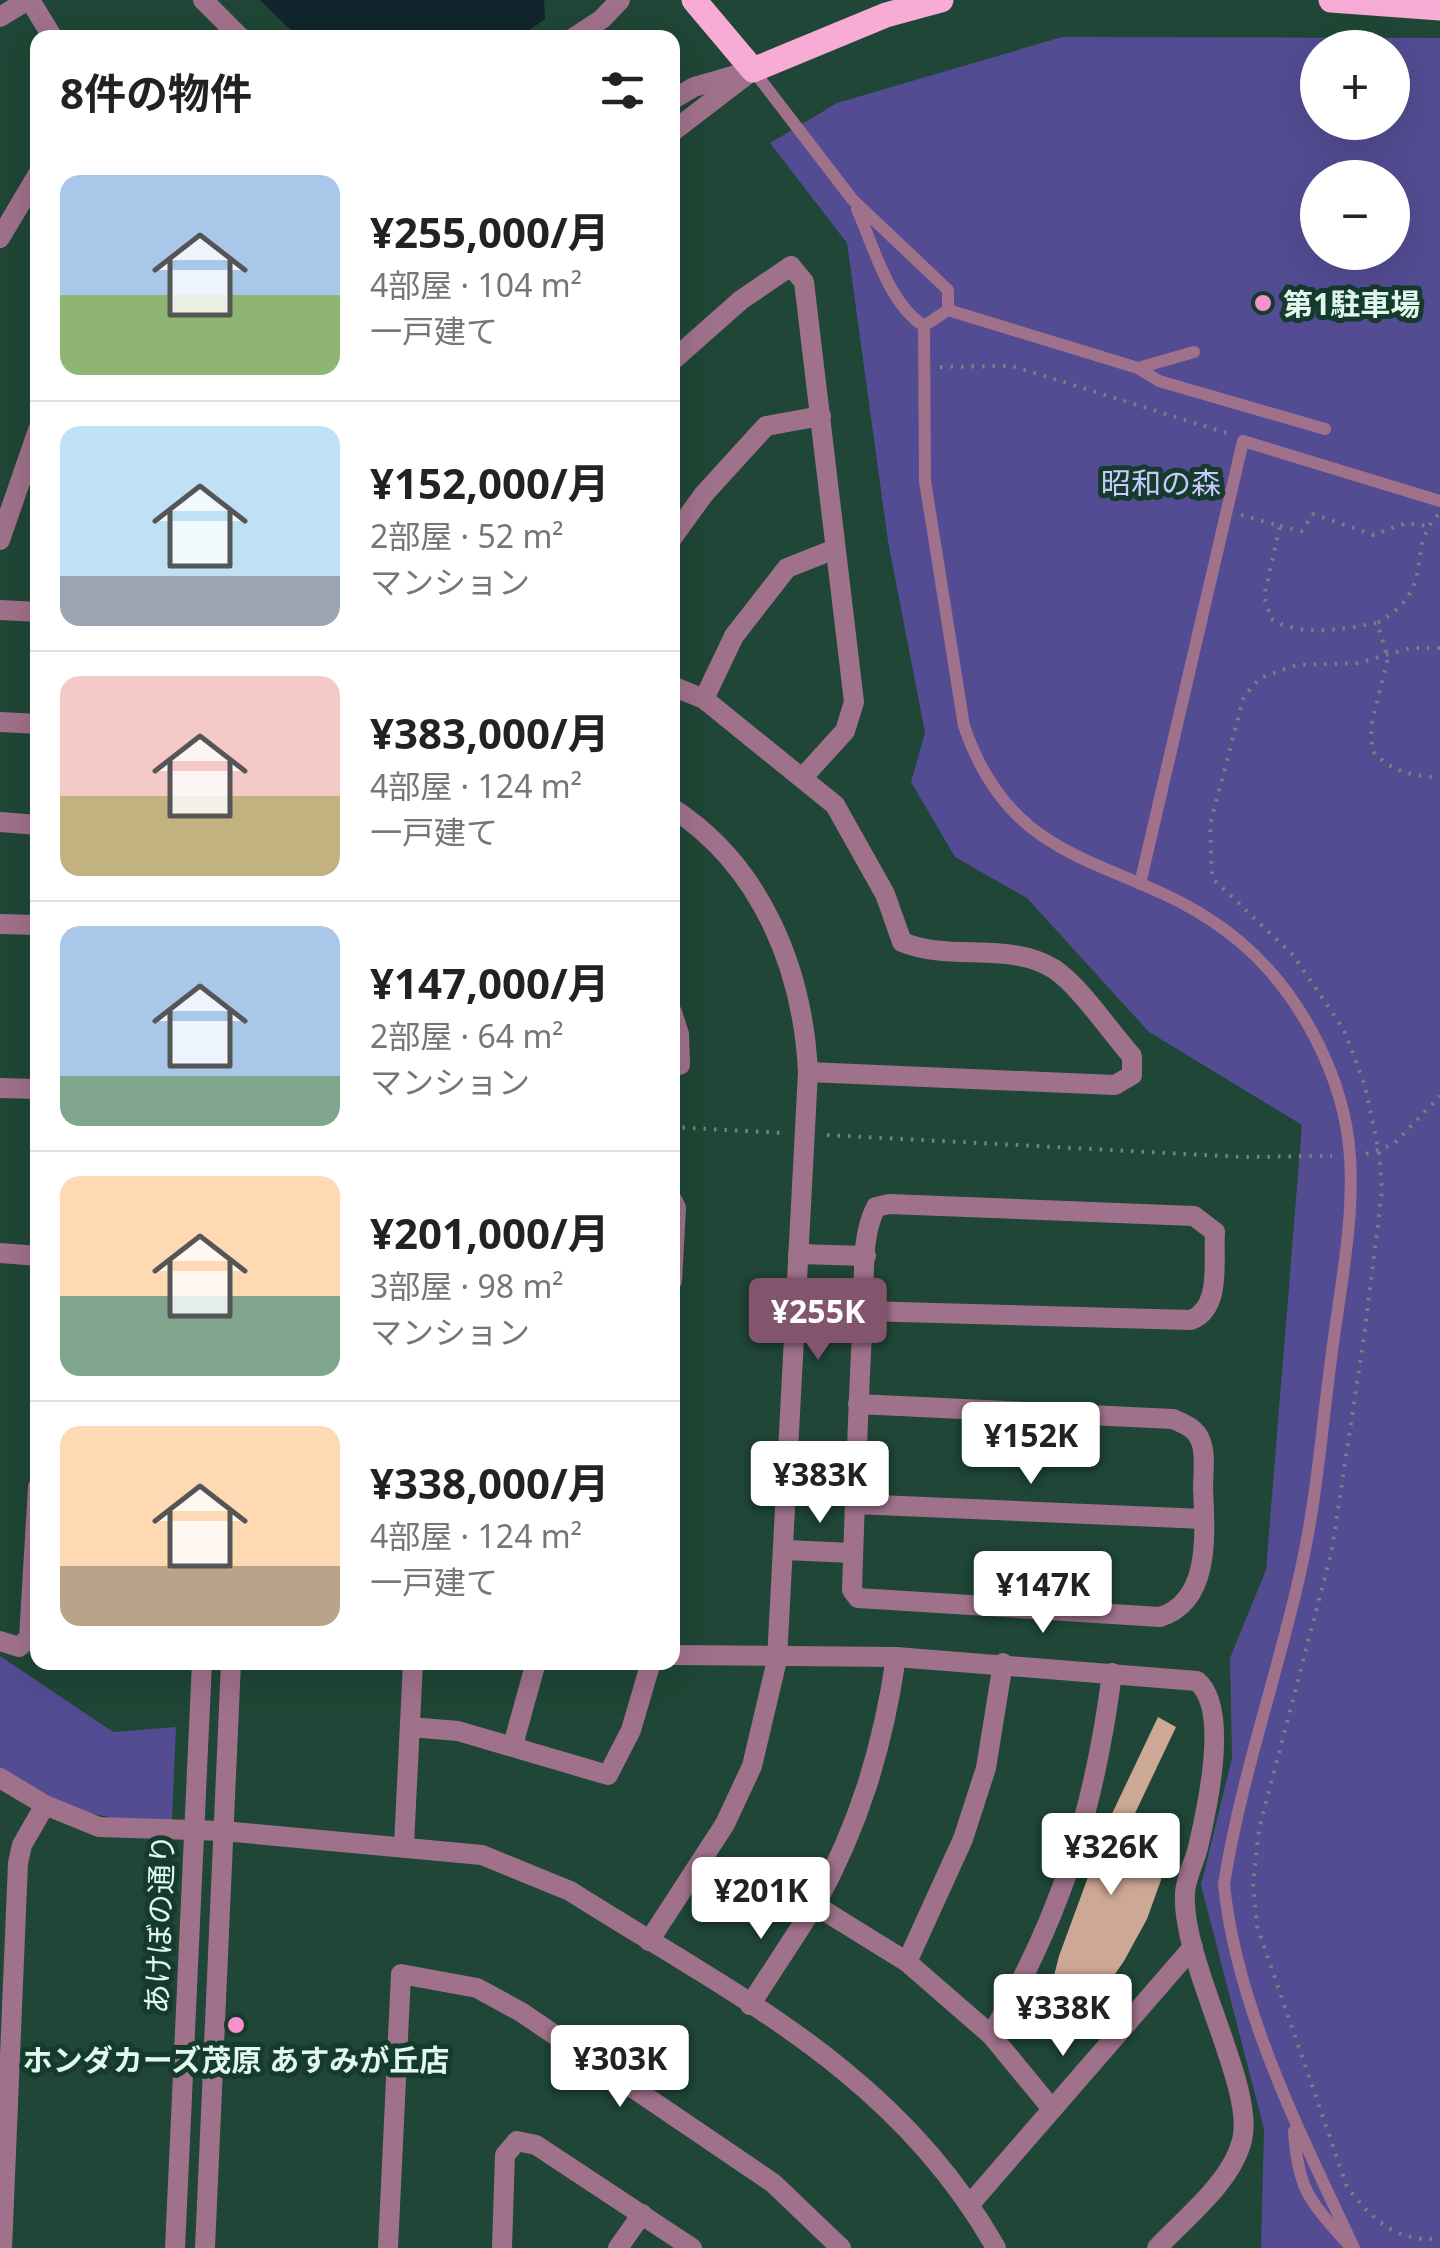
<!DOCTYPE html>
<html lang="ja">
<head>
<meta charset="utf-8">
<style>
	:root { --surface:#fff; --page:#f2f2f2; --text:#222; --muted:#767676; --line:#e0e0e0; --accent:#82546e }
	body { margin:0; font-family:"Noto Sans","Noto Sans JP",sans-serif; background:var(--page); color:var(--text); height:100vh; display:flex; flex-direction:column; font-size:38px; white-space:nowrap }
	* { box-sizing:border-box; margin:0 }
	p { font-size:32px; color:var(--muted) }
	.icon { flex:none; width:55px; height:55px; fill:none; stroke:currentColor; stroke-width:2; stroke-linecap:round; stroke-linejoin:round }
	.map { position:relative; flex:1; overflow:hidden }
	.panel { position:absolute; left:30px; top:30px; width:650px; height:1640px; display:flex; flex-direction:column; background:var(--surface); border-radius:20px; box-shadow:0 10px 40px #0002 }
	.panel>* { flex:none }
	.fabs { position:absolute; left:1300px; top:30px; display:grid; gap:20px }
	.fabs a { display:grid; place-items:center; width:110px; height:110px; border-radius:50%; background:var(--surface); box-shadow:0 10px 40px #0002; font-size:50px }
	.price { position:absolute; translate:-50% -85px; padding:0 22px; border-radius:10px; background:#fff; color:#222; font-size:32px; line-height:65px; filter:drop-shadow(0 2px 5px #0008) }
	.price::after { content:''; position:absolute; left:50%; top:60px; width:30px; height:22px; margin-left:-15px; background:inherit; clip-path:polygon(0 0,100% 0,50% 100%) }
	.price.active { background:var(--accent); color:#fff }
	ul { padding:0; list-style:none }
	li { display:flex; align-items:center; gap:30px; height:250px; padding:0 30px }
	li+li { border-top:2px solid var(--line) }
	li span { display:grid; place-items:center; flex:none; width:280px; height:200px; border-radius:20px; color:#555 }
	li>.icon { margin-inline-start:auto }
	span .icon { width:120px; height:120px; fill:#fffc; stroke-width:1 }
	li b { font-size:42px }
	h2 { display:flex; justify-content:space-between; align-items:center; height:120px; padding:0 30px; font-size:42px }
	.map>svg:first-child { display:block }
	.green { fill:#534c93; fill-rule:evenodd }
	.water { fill:#11252d }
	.building { fill:#cea896 }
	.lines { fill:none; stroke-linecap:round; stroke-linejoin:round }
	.path { stroke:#69897c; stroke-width:4; stroke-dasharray:2.5 8; stroke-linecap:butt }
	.service { stroke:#a0718b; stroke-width:12 }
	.minor { stroke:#a0718b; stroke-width:20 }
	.tertiary { stroke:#a0718b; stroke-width:20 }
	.primary { stroke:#f7abd5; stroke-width:25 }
	.poi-dot { fill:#f890cc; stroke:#143b2c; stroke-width:4 }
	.labels { text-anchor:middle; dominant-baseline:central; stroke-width:10; stroke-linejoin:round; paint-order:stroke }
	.poi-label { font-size:30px; font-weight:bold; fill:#e2f7ed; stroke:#143b2c; text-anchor:start }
	.park-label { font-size:30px; fill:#c9c9fd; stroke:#143b2c }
	.street-label { font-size:30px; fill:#e2f7ed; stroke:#143b2c }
</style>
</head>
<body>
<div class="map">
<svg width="1440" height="2248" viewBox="0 0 1440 2248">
	<rect width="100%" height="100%" fill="#1f4636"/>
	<g class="green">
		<path d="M 1062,37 L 1440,38 L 1440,2248 L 1261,2248 L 1264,2129 L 1201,1885 L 1232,1758 L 1230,1658 L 1266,1570 L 1302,1125 L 1149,1032 L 1027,898 L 955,857 L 911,782 L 925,733 L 888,541 L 847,243 L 770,143 L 837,103 ZM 1318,48 L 1392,48 L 1392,122 L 1318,122 ZM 1318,178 L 1392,178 L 1392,252 L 1318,252 Z"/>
		<path d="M 0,1656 L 113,1732 L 176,1727 L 172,1821 C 93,1821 67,1810 0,1768 Z"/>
	</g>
	<polygon class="water" points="260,0 544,0 545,19 520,37 298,37"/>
	<polygon class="building" points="1158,1717 1176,1727 1128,1828 1169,1831 1161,1880 1147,1919 1124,1961 1102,1993 1051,2040 1041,2027 1059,1956 1109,1820"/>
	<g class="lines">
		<g class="path">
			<polyline points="940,367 1012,366 1230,434"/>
			<path d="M 1241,515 L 1280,526 L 1264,596 L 1271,619 C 1302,638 1343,629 1377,623"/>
			<path d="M 1438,515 C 1404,550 1439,588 1377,623 L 1388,658 L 1371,726 L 1372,751 C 1394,773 1411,775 1440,778"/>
			<polyline points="1280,526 1302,531 1313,514 1374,535 1406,523 1427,526"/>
			<path d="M 1440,648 L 1410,648 L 1358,663 L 1296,665 L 1260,678 L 1244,696 L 1210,825 L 1212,878 L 1293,955 L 1344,1030 L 1365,1086 L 1379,1152 L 1382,1191 L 1365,1329 L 1332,1550 L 1259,1829 L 1253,1883 L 1257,1926 L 1347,2187 C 1372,2219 1397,2244 1440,2238"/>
			<polyline points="672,1127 783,1133"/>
			<polyline points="827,1135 1243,1157 1332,1156"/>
			<polyline points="1366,1154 1394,1144 1440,1096"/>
		</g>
		<g class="service">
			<polyline points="753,70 852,199 948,290 948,310"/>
			<path d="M 857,209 C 874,247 888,303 924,326"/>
			<polyline points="948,310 1138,368 1159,381 1325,429"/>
			<path d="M 924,326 L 925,481 L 964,726 C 1017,881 1133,852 1239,941 C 1299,991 1345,1077 1350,1157 C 1354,1216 1342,1279 1334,1337 C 1323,1413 1318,1493 1301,1569 C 1278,1674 1241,1777 1224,1884 C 1236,2007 1302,2137 1354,2248"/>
			<polyline points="924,326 948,310"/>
			<polyline points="1138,368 1194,352"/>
			<polyline points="1140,884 1243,441 1440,501"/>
			<path d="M 1294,2131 C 1298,2191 1310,2201 1348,2244"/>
		</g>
		<g class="minor">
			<polyline points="30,0 53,38"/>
			<polyline points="203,0 241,38"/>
			<polyline points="0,17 28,0"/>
			<polyline points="573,38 602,19 620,0"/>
			<polyline points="0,238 38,174"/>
			<polyline points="672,361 741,300 791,266 804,282 854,702 845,731 804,776"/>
			<polyline points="672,538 704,494 766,426 821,416"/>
			<polyline points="0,540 38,430"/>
			<polyline points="0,610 38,612"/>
			<path d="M 672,686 L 704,699 L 835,805 L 885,894 L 902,942 C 950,962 1009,941 1054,969 C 1079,985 1111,1033 1132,1056 L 1132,1075 L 1115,1085 L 808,1072"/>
			<polyline points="704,699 734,636 787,568 835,549"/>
			<polyline points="0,722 38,724"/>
			<polyline points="0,822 38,825"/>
			<polyline points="0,924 38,925"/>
			<polyline points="672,1012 679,1034 680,1065 672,1064"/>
			<polyline points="672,1200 676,1208 672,1281"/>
			<polyline points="0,1253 38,1256"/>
			<polyline points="798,1254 866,1256"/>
			<path d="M 858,1404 L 1173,1419 C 1185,1424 1197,1429 1201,1442 C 1206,1455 1203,1475 1203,1489 C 1205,1534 1211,1601 1160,1617 L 858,1598 L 852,1590 C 855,1497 858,1405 863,1313 C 865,1279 860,1238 876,1207 L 889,1204 L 1194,1216 L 1215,1232 C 1213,1261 1222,1308 1191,1320 L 863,1311"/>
			<polyline points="855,1504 1204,1519"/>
			<polyline points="785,1550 853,1553"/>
			<polyline points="0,1641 19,1647 29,1638 38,1487"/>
			<path d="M 672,1655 L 896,1657 L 1197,1681 C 1229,1708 1208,1804 1199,1843 C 1196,1860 1185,1878 1185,1894 C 1181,1961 1256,2088 1242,2140 C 1232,2182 1185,2218 1157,2248"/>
			<path d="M 896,1657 C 883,1747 859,1826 815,1905 L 907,1962 L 991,2035 L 1052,2109"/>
			<polyline points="410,1727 458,1731 608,1775 631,1730 651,1662"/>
			<polyline points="513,1745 536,1662"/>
			<polyline points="0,1778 45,1805 22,1845 18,1863 2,2248"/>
			<polyline points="404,1845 413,1662"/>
			<polyline points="907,1962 963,1839 986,1768 1003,1663"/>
			<polyline points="750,2005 815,1905"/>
			<path d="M 991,2035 C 1061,1918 1095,1807 1112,1673"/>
			<polyline points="971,2203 1193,1947"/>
			<polyline points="388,2248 401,1974 477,1988 521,2012 773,2183 841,2248"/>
			<polyline points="502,2248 505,2155 517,2141 536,2145 692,2248"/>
			<polyline points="618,2248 642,2214"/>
		</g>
		<g class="tertiary">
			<polyline points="672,100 694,87 746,72"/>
			<polyline points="672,132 753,70"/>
			<polyline points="0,1088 38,1089"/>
			<path d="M 45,1805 L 99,1827 L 223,1831 L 482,1855 L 570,1891 C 734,1995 897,2072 996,2248"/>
			<path d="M 649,1941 L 725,1824 L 752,1766 L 777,1660 L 808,1072 C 803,970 762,866 672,808"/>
			<polyline points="175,2248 202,1662"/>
			<polyline points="205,2248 231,1662"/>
		</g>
		<g class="primary">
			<polyline points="694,0 753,70 886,15 941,0"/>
			<polyline points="1331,0 1440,8"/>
		</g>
	</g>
	<g class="poi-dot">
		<circle cx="1263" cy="303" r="10"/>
		<circle cx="236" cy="2025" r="10"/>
	</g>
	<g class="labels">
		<g class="poi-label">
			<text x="1283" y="303">第1駐車場</text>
			<text x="236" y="2059" text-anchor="middle">ホンダカーズ茂原 あすみが丘店</text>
		</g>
		<g class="park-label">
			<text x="1161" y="482">昭和の森</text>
		</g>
		<g class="street-label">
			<text transform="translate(159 1924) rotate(-88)">あけぼの通り</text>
		</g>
	</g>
</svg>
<div class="fabs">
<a>+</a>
<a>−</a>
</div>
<b class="price active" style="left:818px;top:1363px">¥255K</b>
<b class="price" style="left:1031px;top:1487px">¥152K</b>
<b class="price" style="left:820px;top:1526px">¥383K</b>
<b class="price" style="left:1043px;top:1636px">¥147K</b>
<b class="price" style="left:1111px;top:1898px">¥326K</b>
<b class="price" style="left:761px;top:1942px">¥201K</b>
<b class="price" style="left:1063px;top:2059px">¥338K</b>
<b class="price" style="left:620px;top:2110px">¥303K</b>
<section class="panel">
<h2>8件の物件<svg class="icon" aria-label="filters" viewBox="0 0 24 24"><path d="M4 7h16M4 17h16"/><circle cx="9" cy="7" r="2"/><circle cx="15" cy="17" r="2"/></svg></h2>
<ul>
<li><span style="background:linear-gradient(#a9c7e8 60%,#8fb573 0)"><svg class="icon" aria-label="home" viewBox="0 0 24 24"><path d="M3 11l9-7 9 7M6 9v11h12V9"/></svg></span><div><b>¥255,000/月</b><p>4部屋 · 104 m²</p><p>一戸建て</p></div></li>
<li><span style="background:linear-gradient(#bfe0f5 75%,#9aa5b1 0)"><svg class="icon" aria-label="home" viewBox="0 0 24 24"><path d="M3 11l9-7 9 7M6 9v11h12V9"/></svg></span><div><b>¥152,000/月</b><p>2部屋 · 52 m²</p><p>マンション</p></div></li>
<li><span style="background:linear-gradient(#f6c9c9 60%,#c2b280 0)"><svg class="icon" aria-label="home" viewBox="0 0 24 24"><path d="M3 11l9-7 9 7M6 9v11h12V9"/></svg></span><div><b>¥383,000/月</b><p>4部屋 · 124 m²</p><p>一戸建て</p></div></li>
<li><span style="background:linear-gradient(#a9c7e8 75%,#7fa58c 0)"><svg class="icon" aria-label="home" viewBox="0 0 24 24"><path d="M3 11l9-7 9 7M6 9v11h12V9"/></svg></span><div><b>¥147,000/月</b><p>2部屋 · 64 m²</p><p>マンション</p></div></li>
<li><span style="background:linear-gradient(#ffd9b3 60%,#7fa58c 0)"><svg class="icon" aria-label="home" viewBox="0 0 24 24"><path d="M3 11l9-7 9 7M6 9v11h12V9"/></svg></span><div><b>¥201,000/月</b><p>3部屋 · 98 m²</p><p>マンション</p></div></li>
<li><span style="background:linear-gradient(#ffd9b3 70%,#b9a48a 0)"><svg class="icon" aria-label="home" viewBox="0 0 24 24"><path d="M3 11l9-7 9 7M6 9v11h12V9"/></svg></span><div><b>¥338,000/月</b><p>4部屋 · 124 m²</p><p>一戸建て</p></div></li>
</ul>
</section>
</div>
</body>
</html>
